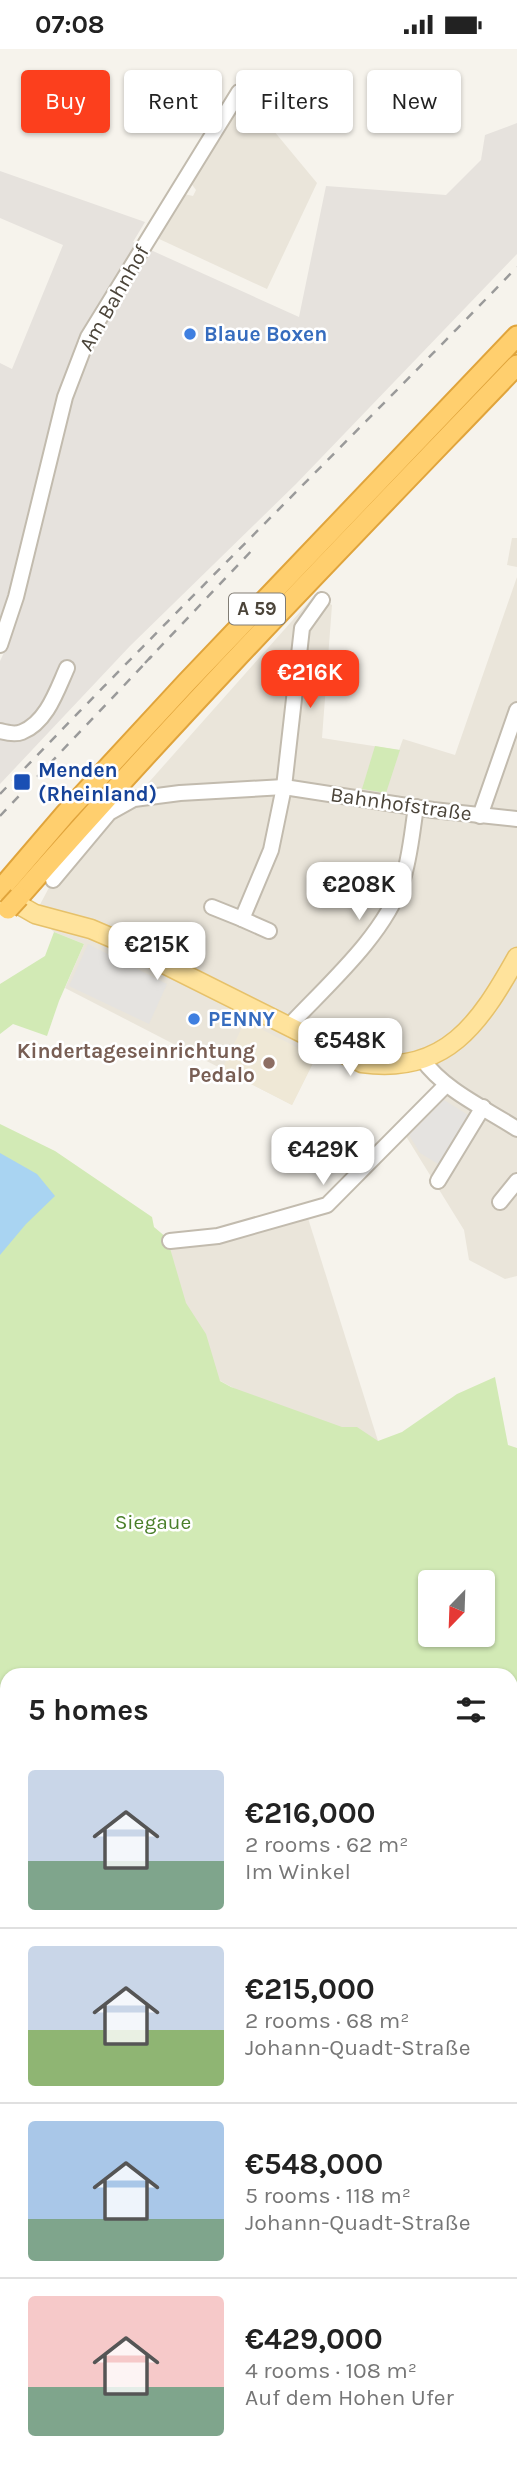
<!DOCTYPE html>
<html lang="en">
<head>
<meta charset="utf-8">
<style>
	:root { --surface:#fff; --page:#f6f6f6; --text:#222; --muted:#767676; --line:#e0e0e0; --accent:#fc3f1d }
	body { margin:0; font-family:Karla,sans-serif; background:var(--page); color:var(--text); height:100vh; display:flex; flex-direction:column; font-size:26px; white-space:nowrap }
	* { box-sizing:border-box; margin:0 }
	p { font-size:23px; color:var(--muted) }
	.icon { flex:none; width:38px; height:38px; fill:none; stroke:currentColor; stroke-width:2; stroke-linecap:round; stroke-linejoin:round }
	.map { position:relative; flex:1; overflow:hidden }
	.drawer { position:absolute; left:0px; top:1619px; width:518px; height:800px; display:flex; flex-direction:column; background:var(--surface); border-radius:21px 21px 0 0; box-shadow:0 2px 5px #0004 }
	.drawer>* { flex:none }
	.top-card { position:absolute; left:21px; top:21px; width:476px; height:63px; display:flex; gap:14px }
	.needle { width:46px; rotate:203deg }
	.buttons { position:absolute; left:418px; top:1521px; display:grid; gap:14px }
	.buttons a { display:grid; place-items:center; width:77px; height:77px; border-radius:7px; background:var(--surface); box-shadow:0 2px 5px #0004; font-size:35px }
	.price { position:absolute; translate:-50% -60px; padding:0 16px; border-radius:14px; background:#fff; color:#222; font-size:23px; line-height:46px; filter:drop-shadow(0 2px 4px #0008) }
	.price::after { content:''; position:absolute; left:50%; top:42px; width:21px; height:16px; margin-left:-10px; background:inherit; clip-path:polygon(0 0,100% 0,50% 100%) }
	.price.current { background:var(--accent); color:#fff }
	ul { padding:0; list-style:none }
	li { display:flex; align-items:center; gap:21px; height:175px; padding:0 28px }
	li+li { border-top:2px solid var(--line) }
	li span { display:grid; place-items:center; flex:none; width:196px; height:140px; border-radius:7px; color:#555 }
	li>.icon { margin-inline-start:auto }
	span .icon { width:84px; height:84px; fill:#fffc; stroke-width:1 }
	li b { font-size:30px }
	h2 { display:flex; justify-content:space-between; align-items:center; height:84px; padding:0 28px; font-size:30px }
	.chip { padding:0 24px; border-radius:7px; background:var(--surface); box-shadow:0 2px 5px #0004; font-size:24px; line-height:63px }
	.chip.current { background:var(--accent); color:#fff }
	.status { display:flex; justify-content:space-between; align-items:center; height:49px; padding:0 35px; background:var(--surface); direction:ltr }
	.status svg { height:19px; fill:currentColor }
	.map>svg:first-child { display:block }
	.residential { fill:#eae5da }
	.industrial { fill:#e6e2dd }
	.education { fill:#efe8d6 }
	.green { fill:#d2eab5; fill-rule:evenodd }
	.parking { fill:#e5e3e0 }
	.water { fill:#a9d4f2 }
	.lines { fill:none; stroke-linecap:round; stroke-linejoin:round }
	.minor-casing { stroke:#c2bbae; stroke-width:18 }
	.major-casing { stroke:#e6c16a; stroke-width:21 }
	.highway-casing { stroke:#e0a43c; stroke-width:23 }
	.minor { stroke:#fff; stroke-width:14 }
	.major { stroke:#ffe39c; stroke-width:18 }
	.highway { stroke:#ffcf6e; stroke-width:19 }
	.rail { stroke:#9a9a9a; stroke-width:2.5; stroke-dasharray:9 9; stroke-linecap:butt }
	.highway-bridge-casing { stroke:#e0a43c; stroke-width:23; stroke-linecap:butt }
	.highway-bridge { stroke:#ffcf6e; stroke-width:19 }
	.shop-dot { fill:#3f7fe0; stroke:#fff; stroke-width:2.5 }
	.transit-dot { fill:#1a4fb4; stroke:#fff; stroke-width:2.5 }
	.education-dot { fill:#8d6e63; stroke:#fff; stroke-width:2.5 }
	.labels { text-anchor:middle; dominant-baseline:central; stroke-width:5; stroke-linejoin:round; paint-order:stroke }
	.shield { fill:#fff; stroke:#817c74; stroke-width:2 }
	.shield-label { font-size:19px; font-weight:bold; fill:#4b4439 }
	.street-label { font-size:21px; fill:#4b4439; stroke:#fff }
	.shop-label { font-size:21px; font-weight:bold; fill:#366cbe; stroke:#fff; text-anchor:start }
	.transit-label { font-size:21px; font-weight:bold; fill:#164399; stroke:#fff; text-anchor:start }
	.education-label { font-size:21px; font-weight:bold; fill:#785e54; stroke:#fff; text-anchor:end }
	.park-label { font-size:21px; fill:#4a7f2a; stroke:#fff }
</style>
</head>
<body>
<div class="status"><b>07:08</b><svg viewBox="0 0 49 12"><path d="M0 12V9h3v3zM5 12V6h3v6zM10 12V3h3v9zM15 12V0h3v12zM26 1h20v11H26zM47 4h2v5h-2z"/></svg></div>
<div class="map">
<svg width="517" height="2417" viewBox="0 0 517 2417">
	<rect width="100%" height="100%" fill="#f6f3ec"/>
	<g class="residential">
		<polygon points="237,56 250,61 264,70 317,134 267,240 157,189 184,145 193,147 196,141 190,133"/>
		<polygon points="512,489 517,489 517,518 507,516"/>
		<polygon points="517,528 517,1227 505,1230 469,1211 464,1181 404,1084 408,1085 446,1047 446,1036 422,1011 387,1018 322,996 292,1056 65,939 84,895 54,883 35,865 53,831 109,764 134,750 315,546 332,556 322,689 399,701 403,690 455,706"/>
		<polygon points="307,1166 378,1392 334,1383 272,1360 204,1323 168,1194"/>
	</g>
	<polygon class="industrial" points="517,74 517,205 296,435 130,597 0,735 0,612 8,595 0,591 0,314 12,320 63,196 0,169 0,122 145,173 133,193 299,268 326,137 446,146 481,111 485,86"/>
	<polygon class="education" points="245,972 316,1008 292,1056 222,1020"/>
	<g class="green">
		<polygon points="375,697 400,701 386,744 362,740"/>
		<polygon points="54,883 84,895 59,952 47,987 13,975 0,985 0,935 45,907"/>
		<path d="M 0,1075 L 55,1102 L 152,1168 L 154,1178 L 167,1189 L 186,1254 L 206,1285 L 220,1332 L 231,1338 L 342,1378 L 357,1378 L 378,1392 L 402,1383 L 457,1345 L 495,1328 L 508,1396 L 517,1399 L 517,2417 L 0,2417 ZM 430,1533 L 483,1533 L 483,1586 L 430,1586 ZM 7,1626 L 511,1626 L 511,2412 L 7,2412 Z"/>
	</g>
	<g class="parking">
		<polygon points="88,895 167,935 149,975 69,937"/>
		<polygon points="444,1051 473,1069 443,1118 420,1104 409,1086"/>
	</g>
	<g class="water">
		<polygon points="0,1104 37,1125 55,1147 26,1175 0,1206"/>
		<polygon points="511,1999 517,2000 517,2069 511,2068"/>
		<polygon points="7,2029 7,2091 0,2095 0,2032"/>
		<polygon points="511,2159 517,2160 517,2417 37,2417 46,2412 511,2412"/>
	</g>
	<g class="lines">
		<defs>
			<g id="minor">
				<polyline points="0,596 16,548 65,348 88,288 239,43"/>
				<path d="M 0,682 C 7,684 15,686 22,683 C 47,673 57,641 67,619"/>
				<polyline points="480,767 517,661"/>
				<polyline points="53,831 109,764 134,750 180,744 284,738 433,761 517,770"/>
				<polyline points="212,858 242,870"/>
				<polyline points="269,882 242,870 271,801 284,738 302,579 322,551"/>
				<path d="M 288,978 C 326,937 384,887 402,833 C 410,810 412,783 416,758"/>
				<path d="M 422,1010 C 445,1042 485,1059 517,1080"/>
				<polyline points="438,1132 483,1058"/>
				<polyline points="500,1153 517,1132"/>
				<polyline points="170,1192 218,1187 327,1156 446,1036"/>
			</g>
			<path id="major" d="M 0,845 L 35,865 L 91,880 L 112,889 L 362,1014 C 446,1026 480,974 517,908"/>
			<g id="highway">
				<polyline points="0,841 66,764 187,633 517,287"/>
				<path d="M 19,848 C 179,665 349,491 517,316"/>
			</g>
		</defs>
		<use href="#minor" class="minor-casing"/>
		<use href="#major" class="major-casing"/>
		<use href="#highway" class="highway-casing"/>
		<use href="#minor" class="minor"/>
		<use href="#major" class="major"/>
		<use href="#highway" class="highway"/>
		<g class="rail">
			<polyline points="145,614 256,497"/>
			<path d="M 0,745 C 170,567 346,395 517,218"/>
			<polyline points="0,767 152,607"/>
		</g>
		<defs>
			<polyline id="highway-bridge" points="8,860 19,848"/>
		</defs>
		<use href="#highway-bridge" class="highway-bridge-casing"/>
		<use href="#highway-bridge" class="highway-bridge"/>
	</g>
	<g class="shop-dot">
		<circle cx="190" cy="285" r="7"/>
		<circle cx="194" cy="970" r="7"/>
	</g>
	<rect class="transit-dot" x="13" y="724" width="18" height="18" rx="3.5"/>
	<circle class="education-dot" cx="269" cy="1014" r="7"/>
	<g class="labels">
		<rect class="shield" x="229" y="544.5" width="56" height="31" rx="5"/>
		<g class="shield-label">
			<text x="257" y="560">A 59</text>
		</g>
		<g class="street-label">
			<text transform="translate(114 249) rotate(-60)">Am Bahnhof</text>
			<text transform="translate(401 755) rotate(8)">Bahnhofstraße</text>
		</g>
		<g class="shop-label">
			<text x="204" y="285">Blaue Boxen</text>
			<text x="208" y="970">PENNY</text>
		</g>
		<g class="transit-label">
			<text x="38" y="721">Menden<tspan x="38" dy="24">(Rheinland)</tspan></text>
		</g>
		<g class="education-label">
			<text x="255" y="1002">Kindertageseinrichtung<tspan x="255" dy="24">Pedalo</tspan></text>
		</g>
		<g class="park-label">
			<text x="153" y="1473">Siegaue</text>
		</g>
	</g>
</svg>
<div class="buttons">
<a><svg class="needle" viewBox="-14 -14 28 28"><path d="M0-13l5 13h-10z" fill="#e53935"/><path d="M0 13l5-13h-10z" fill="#767676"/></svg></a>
</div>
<b class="price current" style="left:310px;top:661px">€216K</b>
<b class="price" style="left:359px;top:873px">€208K</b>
<b class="price" style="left:157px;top:933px">€215K</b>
<b class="price" style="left:350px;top:1029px">€548K</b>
<b class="price" style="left:323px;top:1138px">€429K</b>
<div class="top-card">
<a class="chip current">Buy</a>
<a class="chip">Rent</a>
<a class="chip">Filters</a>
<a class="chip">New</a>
</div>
<section class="drawer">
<h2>5 homes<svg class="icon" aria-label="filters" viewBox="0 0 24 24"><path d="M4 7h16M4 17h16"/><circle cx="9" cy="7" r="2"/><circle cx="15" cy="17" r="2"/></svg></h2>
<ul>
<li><span style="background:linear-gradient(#c9d6e8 65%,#7fa58c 0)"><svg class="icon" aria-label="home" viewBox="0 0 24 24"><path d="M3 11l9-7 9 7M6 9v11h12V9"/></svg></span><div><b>€216,000</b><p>2 rooms · 62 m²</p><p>Im Winkel</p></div></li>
<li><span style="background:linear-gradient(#c9d6e8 60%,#8fb573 0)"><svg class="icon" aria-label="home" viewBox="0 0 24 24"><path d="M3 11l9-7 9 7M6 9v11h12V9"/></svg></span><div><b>€215,000</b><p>2 rooms · 68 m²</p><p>Johann-Quadt-Straße</p></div></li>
<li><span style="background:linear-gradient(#a9c7e8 70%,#7fa58c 0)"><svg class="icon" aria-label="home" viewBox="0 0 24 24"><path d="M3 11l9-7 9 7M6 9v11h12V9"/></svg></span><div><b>€548,000</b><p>5 rooms · 118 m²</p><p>Johann-Quadt-Straße</p></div></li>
<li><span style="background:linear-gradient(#f6c9c9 65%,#7fa58c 0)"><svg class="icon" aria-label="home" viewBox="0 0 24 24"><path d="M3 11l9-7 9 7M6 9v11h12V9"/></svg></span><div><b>€429,000</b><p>4 rooms · 108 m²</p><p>Auf dem Hohen Ufer</p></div></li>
</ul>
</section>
</div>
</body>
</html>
